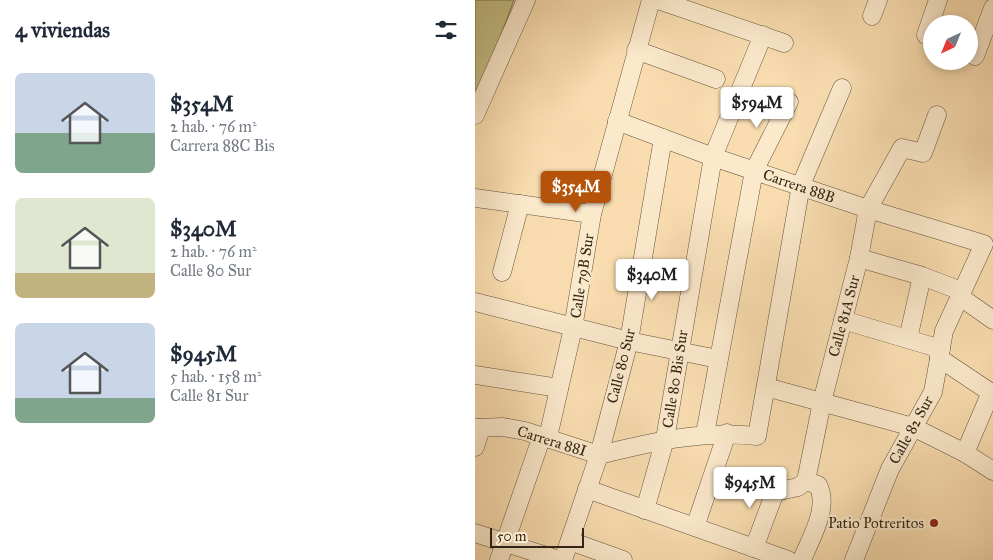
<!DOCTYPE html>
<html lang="es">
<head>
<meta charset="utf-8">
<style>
	:root { --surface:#fff; --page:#f2f2f3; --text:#1f2937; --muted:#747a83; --accent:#b45309 }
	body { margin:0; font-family:"IM FELL Great Primer",serif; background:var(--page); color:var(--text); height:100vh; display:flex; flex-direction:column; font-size:19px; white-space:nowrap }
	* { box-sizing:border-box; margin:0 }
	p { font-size:16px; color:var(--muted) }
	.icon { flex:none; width:28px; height:28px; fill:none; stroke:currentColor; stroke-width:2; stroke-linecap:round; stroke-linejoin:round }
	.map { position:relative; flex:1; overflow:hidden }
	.sheet { display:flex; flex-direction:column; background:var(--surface); width:475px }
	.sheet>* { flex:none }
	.needle { width:32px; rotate:223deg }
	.controls { position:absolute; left:448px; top:15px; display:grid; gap:10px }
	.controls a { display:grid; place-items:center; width:55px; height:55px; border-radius:50%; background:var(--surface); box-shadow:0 2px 8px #0003; font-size:25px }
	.scale { position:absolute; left:15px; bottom:12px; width:94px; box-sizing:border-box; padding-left:5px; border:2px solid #322514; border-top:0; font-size:14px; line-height:18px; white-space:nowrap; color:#322514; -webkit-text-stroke:4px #fbe9cc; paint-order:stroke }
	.price { position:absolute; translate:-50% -42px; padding:0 11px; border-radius:5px; background:#fff; color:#222; font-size:16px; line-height:32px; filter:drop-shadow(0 1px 2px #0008) }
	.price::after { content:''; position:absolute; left:50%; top:30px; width:15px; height:11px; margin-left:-8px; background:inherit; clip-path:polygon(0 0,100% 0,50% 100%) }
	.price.current { background:var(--accent); color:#fff }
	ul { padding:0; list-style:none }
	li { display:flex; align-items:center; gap:15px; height:125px; padding:0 15px }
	li span { display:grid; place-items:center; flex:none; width:140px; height:100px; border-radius:8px; color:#555 }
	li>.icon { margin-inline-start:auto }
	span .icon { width:60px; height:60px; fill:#fffc; stroke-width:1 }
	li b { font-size:21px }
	h2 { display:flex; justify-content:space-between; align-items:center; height:60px; padding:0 15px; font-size:21px }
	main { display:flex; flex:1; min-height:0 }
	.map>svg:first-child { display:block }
	.green { fill:#c5bf86; stroke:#7c724d }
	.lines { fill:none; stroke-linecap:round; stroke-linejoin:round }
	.minor-casing { stroke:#64533b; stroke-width:19 }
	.minor { stroke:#fbe9cc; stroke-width:18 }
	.poi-dot { fill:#8f2418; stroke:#fbe9cc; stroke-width:2 }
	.labels { text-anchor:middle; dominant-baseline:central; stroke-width:4.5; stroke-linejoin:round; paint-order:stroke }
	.street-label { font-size:15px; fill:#322514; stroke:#fbe9cc }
	.poi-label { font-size:15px; fill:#322514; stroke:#fbe9cc; text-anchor:end }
</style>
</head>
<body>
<main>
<section class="sheet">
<h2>4 viviendas<svg class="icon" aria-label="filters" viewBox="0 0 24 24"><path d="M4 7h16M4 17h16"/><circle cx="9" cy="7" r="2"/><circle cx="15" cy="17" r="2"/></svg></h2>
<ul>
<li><span style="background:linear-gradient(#c9d6e8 60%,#7fa58c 0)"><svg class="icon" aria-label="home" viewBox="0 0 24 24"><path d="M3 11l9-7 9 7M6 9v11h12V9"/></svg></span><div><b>$354M</b><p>2 hab. · 76 m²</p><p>Carrera 88C Bis</p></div></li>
<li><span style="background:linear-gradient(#dfe7d0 75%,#c2b280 0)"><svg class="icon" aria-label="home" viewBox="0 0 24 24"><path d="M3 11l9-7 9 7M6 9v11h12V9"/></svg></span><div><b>$340M</b><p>2 hab. · 76 m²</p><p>Calle 80 Sur</p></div></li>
<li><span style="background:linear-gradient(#c9d6e8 75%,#7fa58c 0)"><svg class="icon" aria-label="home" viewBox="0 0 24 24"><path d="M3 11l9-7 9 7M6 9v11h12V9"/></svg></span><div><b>$945M</b><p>5 hab. · 158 m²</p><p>Calle 81 Sur</p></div></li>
</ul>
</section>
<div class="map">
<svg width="518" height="560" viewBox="0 0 518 560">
	<rect width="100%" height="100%" fill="#f9ddb0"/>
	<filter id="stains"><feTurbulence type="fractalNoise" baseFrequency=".004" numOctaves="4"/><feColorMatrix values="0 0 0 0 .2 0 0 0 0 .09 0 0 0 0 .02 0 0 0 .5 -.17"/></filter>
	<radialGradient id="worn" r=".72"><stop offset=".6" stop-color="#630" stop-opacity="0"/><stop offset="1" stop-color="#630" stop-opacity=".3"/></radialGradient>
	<polygon class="green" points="0,0 39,0 15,64 0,95"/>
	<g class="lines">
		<defs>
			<g id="minor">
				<polyline points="183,0 309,43"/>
				<polyline points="397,16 403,0"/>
				<polyline points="451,35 463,0"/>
				<polyline points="161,50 241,79"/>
				<polyline points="500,56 518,8"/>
				<polyline points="0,115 51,0"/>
				<polyline points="142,121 238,157 393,209 509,244 469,331 458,392 415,469 379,560"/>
				<polyline points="0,198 117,214"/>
				<polyline points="384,258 447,276 486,291"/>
				<polyline points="27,272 45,204"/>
				<polyline points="484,296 518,320"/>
				<polyline points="0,302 154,341 243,359"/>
				<polyline points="368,320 466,349"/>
				<polyline points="433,339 447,276"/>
				<polyline points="464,358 518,394"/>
				<polyline points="0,375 84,388"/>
				<polyline points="291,387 438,427 490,453 518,471"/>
				<polyline points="0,428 28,427 50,431 124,455"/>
				<polyline points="230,434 279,171 314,102"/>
				<polyline points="73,437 98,328 117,214 176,0"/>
				<polyline points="0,447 6,428"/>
				<polyline points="490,453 516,392"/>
				<path d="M 124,455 C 177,442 227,430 282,436 L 326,185 L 367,88"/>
				<polyline points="112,489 313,560"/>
				<polyline points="170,510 190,439 238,157 288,35"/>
				<polyline points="220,527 252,433"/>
				<polyline points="0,533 84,560"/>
				<polyline points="95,541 148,560"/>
				<polyline points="279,548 300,492 323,487 331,481 347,402 384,258 393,209 427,148 448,153 462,115"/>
				<polyline points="24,560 67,436"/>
				<polyline points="88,560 124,455 154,341 188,138"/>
				<path d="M 327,560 C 335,539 355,508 343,485 L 331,481"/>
			</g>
		</defs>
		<use href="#minor" class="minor-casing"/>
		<use href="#minor" class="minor"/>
	</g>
	<circle class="poi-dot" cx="459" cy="523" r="5"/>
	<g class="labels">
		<g class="street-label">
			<text transform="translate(324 186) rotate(19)">Carrera 88B</text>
			<text transform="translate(107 276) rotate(-81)">Calle 79B Sur</text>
			<text transform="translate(369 316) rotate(-75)">Calle 81A Sur</text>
			<text transform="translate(146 366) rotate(-76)">Calle 80 Sur</text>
			<text transform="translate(200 379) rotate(-81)">Calle 80 Bis Sur</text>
			<text transform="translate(436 430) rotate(-61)">Calle 82 Sur</text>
			<text transform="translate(77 441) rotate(17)">Carrera 88I</text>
		</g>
		<g class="poi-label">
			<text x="449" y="523">Patio Potreritos</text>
		</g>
	</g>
	<rect width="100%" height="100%" filter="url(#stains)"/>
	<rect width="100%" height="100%" fill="url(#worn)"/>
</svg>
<div class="controls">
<a><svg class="needle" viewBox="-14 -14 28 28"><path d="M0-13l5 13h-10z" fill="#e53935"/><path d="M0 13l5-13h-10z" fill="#747a83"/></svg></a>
</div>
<div class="scale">50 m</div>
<b class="price" style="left:282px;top:129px">$594M</b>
<b class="price current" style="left:101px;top:213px">$354M</b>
<b class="price" style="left:177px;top:301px">$340M</b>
<b class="price" style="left:275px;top:509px">$945M</b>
</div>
</main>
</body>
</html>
